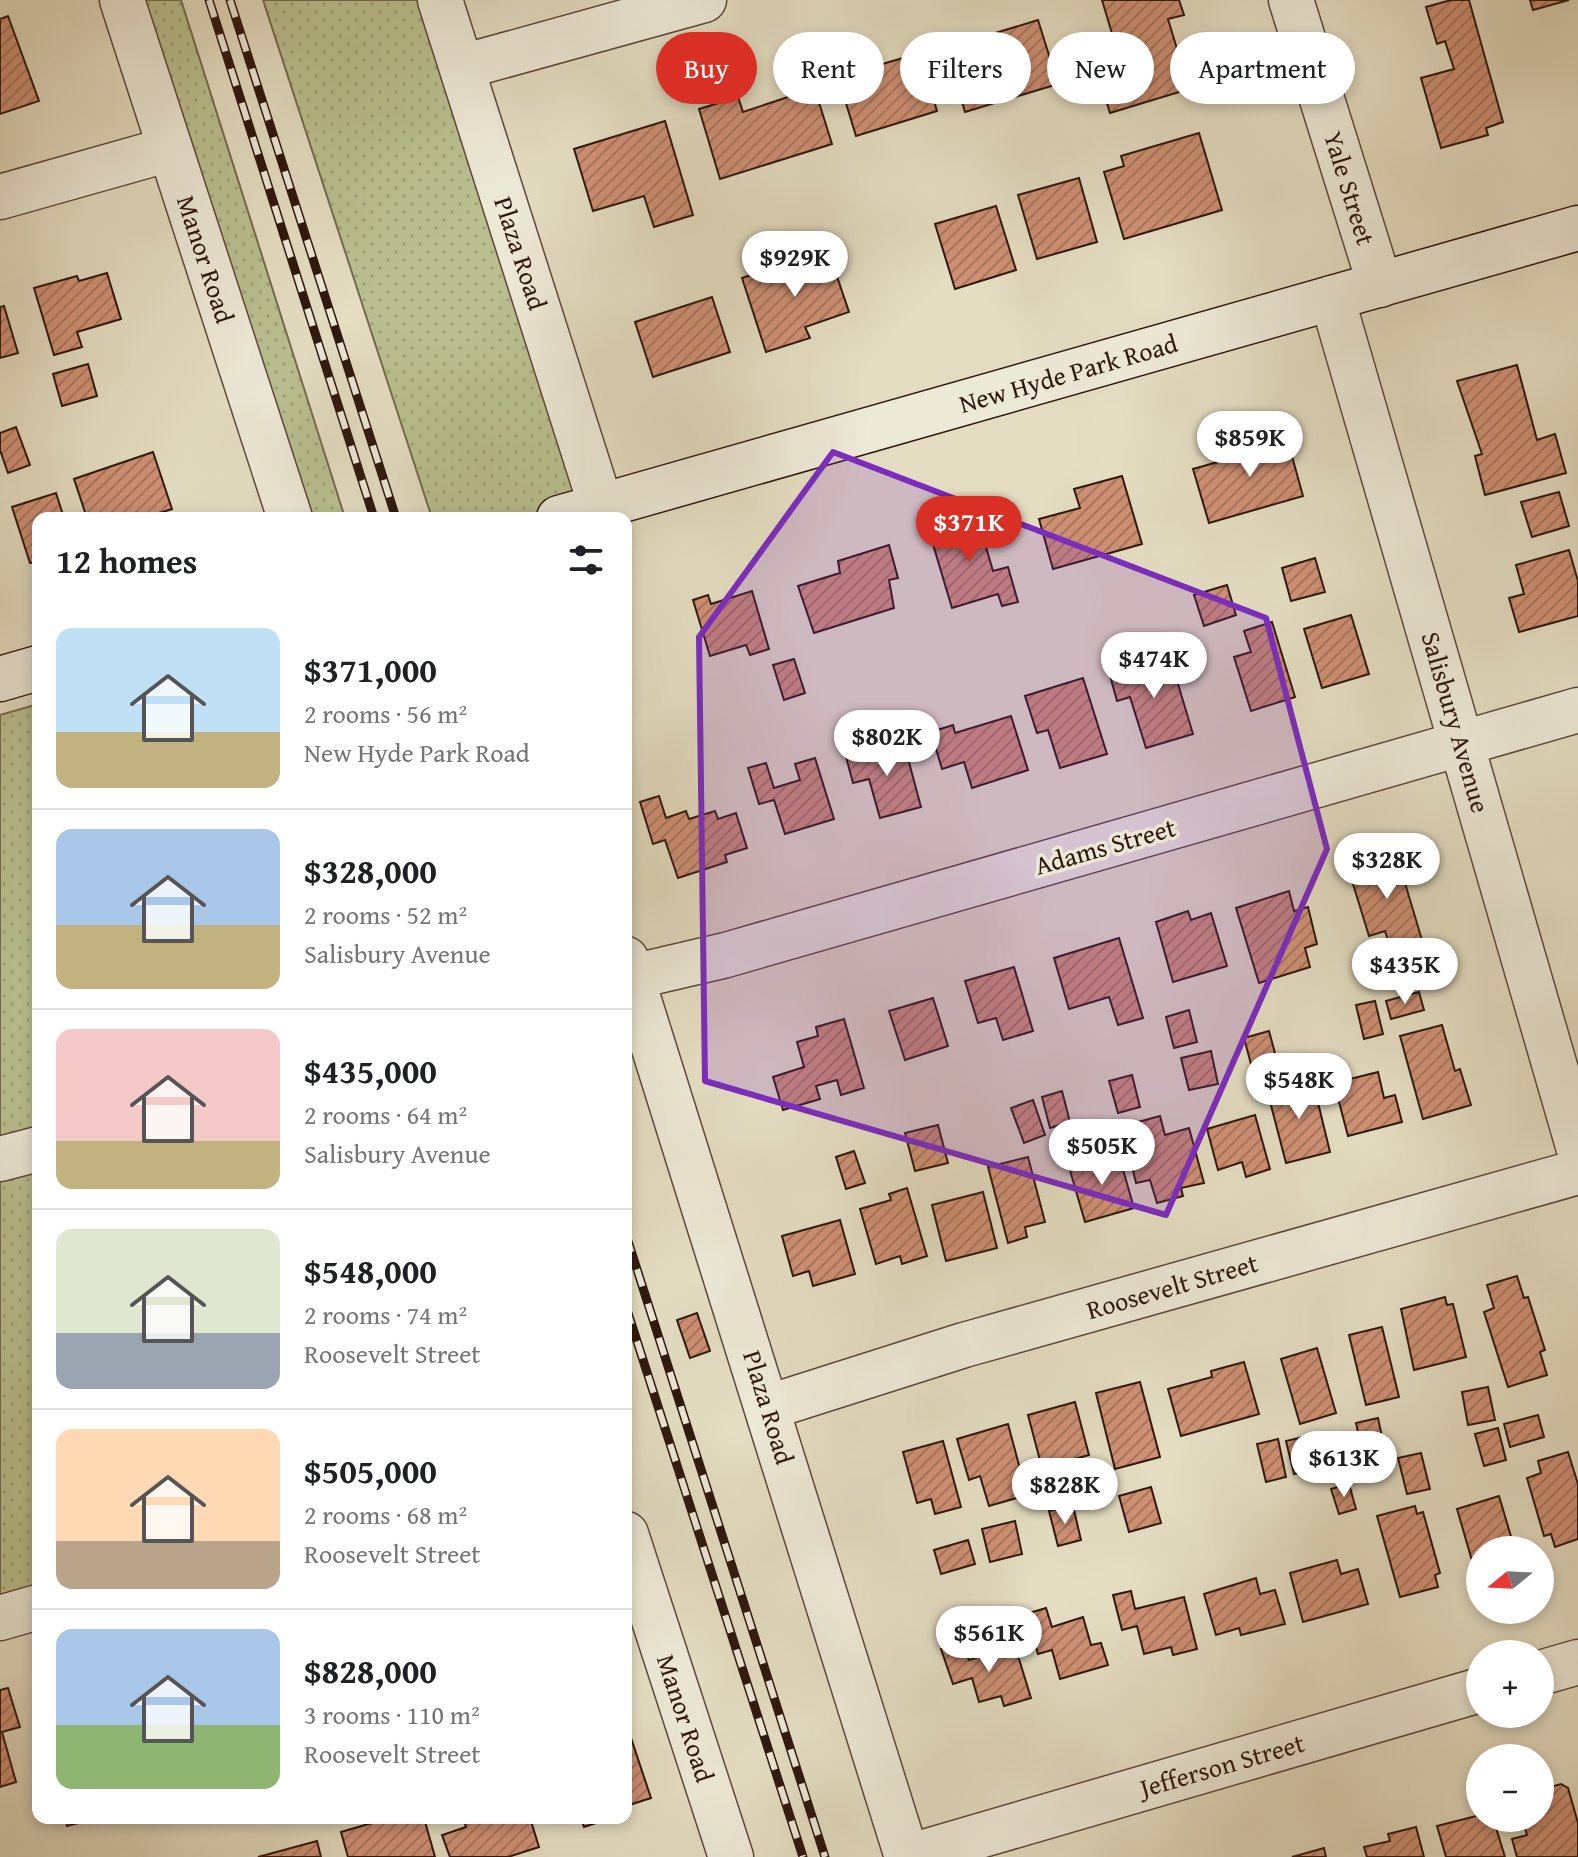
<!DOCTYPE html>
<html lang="en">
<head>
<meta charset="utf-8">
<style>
	:root { --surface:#fff; --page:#f6f6f6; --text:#202124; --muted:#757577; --line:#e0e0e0; --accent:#d93025 }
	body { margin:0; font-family:"Gentium Book Plus",serif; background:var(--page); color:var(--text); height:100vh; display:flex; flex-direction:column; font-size:30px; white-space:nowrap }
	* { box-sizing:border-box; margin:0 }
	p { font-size:26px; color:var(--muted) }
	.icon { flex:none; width:44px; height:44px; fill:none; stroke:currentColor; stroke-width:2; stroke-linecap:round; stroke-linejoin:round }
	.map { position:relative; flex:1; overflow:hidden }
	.drawer { position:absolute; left:32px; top:512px; width:600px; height:1312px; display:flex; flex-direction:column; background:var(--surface); border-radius:16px; box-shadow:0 4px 12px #0003 }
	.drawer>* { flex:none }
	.hud { position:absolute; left:656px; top:32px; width:760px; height:72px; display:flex; gap:16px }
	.needle { width:52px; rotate:252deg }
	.tools { position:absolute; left:1466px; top:1536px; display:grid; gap:16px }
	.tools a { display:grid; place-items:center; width:88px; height:88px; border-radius:50%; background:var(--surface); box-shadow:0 4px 12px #0003; font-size:40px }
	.price { position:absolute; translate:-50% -68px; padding:0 18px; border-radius:28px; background:#fff; color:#222; font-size:26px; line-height:52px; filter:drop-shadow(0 2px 4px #0008) }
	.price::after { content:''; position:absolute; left:50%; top:48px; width:24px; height:18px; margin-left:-12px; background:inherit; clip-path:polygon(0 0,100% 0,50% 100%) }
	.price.active { background:var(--accent); color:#fff }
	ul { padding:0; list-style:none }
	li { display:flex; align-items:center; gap:24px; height:200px; padding:0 24px }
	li+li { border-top:2px solid var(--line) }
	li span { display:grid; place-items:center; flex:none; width:224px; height:160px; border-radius:16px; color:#555 }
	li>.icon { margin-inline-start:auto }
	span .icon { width:96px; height:96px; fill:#fffc; stroke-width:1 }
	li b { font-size:34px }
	h2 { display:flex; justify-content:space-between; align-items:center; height:96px; padding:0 24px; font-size:34px }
	.tag { padding:0 28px; border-radius:36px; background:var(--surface); box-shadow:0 4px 12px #0003; font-size:28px; line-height:72px }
	.tag.active { background:var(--accent); color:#fff }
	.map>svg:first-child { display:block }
	.grass { fill:url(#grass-dots); stroke:#746c4e; stroke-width:2 }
	.building { fill:url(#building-hatch); stroke:#2e180e; stroke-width:2 }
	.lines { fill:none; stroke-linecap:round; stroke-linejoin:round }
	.minor-casing { stroke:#5c493b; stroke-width:47 }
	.secondary-casing { stroke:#2e180e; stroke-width:47 }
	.minor { stroke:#ede9d7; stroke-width:44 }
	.secondary { stroke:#ede9d7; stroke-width:44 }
	.rail-casing { stroke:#2e180e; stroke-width:9 }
	.rail { stroke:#ede9d7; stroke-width:6; stroke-dasharray:18; stroke-linecap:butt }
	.marked { fill:#7b2cbf; fill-opacity:0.2; stroke:#7b2cbf; stroke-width:6; stroke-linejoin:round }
	.labels { text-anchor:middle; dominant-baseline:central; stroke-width:7; stroke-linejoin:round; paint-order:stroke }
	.street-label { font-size:26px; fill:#2e180e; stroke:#ede9d7 }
</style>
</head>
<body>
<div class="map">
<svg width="1578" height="1857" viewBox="0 0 1578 1857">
	<defs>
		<pattern id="grass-dots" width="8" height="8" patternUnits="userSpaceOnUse" patternTransform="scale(2)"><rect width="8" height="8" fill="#babf8f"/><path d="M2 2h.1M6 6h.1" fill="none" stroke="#a0a37a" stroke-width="1.8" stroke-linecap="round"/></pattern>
		<pattern id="building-hatch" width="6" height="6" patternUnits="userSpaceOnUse" patternTransform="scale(2)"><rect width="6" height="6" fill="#cf9074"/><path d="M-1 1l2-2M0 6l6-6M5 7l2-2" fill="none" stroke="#a8755e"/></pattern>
	</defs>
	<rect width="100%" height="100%" fill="#e4ddc2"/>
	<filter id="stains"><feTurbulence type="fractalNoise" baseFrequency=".0025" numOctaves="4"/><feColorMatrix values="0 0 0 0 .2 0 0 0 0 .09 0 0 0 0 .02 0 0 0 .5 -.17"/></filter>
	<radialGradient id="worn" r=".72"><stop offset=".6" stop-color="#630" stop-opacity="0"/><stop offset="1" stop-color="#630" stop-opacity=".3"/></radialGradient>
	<g class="grass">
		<polygon points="129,0 181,0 345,518 296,518"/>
		<polygon points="263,0 436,0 602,497 531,518 432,518"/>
		<polygon points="38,704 38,1594 0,1605 0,715"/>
	</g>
	<g class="building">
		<polygon points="1102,0 1179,0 1184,15 1168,19 1189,89 1110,113 1098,75 1122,67"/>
		<polygon points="1451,0 1469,0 1503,122 1486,128 1488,135 1441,148 1421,78 1454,69 1445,41 1437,44 1426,7"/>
		<polygon points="1530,0 1569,0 1533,10"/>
		<polygon points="8,16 39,101 0,114 0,19"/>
		<polygon points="1038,20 1058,84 965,112 946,48"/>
		<polygon points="920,53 937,111 856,136 838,77"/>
		<polygon points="811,77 832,144 720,179 699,109 738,97 743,112 788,97 784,85"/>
		<polygon points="665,121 693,215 654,227 644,196 593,211 574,149"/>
		<polygon points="1199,133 1222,210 1124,239 1104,172 1124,166 1121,156"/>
		<polygon points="1079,178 1097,242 1037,259 1018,195"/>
		<polygon points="996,206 1016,270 955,289 935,224"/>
		<polygon points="828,250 849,312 805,327 810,338 766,352 742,278"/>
		<polygon points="107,273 121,319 77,332 82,347 54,355 34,288 77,276 79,281"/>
		<polygon points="712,297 730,352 653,377 635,322"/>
		<polygon points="4,306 18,353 0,358 0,307"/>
		<polygon points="88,364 97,396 62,406 53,374"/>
		<polygon points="1517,365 1537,440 1555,434 1566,473 1485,495 1475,456 1482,454 1457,381"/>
		<polygon points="16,427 30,465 8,473 0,450 0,433"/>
		<polygon points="1285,431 1303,496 1209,523 1193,469 1239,456 1235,445"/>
		<polygon points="153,452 172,509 144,518 87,518 74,479"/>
		<polygon points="1122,476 1142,544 1053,569 1039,519 1080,508 1074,489"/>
		<polygon points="1559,492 1569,526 1532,537 1521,502"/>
		<polygon points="56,493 64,518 38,518 38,561 30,563 12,507"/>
		<polygon points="954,516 955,523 977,516 993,571 1008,567 1018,602 1002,606 998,594 952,608 929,531 941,528 939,521"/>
		<polygon points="889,545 898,578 889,580 894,608 814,633 798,586 840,573 838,561"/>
		<polygon points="1569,550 1578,581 1578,616 1519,632 1509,598 1524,594 1516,565"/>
		<polygon points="1315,558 1325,592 1291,601 1282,568"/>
		<polygon points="1227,585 1236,615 1204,626 1194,595"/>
		<polygon points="752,591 769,649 750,655 746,645 710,656 693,600 708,595 711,604"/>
		<polygon points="1351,615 1369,674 1322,688 1304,629"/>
		<polygon points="1272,622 1295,697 1251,711 1234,657 1251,652 1244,631"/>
		<polygon points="1169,654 1193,734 1146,748 1130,697 1117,701 1109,672"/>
		<polygon points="794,659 805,693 784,700 773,665"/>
		<polygon points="1083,678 1107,754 1060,768 1048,730 1037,733 1025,696"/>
		<polygon points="1011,716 1028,770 972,788 964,762 942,769 931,732 953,725 955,733"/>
		<polygon points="903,740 921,807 880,818 869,779 853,783 845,753 864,748 867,760 885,755 882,746"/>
		<polygon points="815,758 834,819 785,834 774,800 759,804 748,768 766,763 774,788 800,780 795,764"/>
		<polygon points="659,796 666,818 686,811 689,819 715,811 718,819 736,813 747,848 725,855 727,862 678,878 665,840 653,844 640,802"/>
		<polygon points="1404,854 1412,881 1405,883 1422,940 1391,950 1385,931 1369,936 1349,871"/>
		<polygon points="1289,891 1294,911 1308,907 1317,944 1305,948 1310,967 1259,983 1236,908"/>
		<polygon points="1188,911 1191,920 1211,913 1227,966 1173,982 1156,922"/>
		<polygon points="1119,938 1143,1018 1118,1025 1109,997 1069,1009 1054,958"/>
		<polygon points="1014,967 1033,1031 1003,1040 996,1018 978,1023 965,981"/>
		<polygon points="1419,992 1424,1010 1391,1019 1386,1001"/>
		<polygon points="933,998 948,1046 905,1060 889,1011"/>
		<polygon points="1375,1001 1383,1034 1364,1039 1356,1005"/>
		<polygon points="1189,1010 1197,1042 1174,1048 1166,1017"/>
		<polygon points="844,1019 864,1088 841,1095 837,1080 816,1086 820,1099 783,1110 773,1077 804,1067 797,1042 818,1036 816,1027"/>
		<polygon points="1442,1025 1455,1071 1460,1069 1471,1105 1423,1119 1400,1036"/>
		<polygon points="1269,1031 1276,1057 1251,1064 1244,1038"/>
		<polygon points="1211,1051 1218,1084 1189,1090 1181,1058"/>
		<polygon points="1378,1072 1384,1098 1395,1095 1402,1122 1348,1136 1334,1083"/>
		<polygon points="1132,1075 1140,1107 1118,1113 1109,1081"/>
		<polygon points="1312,1078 1330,1152 1286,1163 1267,1090"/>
		<polygon points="1062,1091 1070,1122 1050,1128 1042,1097"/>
		<polygon points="1033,1100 1045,1135 1024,1143 1011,1108"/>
		<polygon points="1255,1115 1270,1169 1246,1177 1242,1162 1218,1170 1207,1129"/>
		<polygon points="1160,1116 1165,1135 1189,1128 1204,1183 1181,1188 1183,1196 1157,1203 1150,1180 1136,1183 1125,1137 1141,1133 1138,1122"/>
		<polygon points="938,1125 948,1163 915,1171 905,1133"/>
		<polygon points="854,1151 865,1183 846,1189 836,1157"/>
		<polygon points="1118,1152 1134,1208 1085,1222 1069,1167"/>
		<polygon points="1028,1157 1045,1222 1025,1227 1027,1237 1008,1243 988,1167"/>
		<polygon points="907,1188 927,1256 902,1264 900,1256 876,1264 860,1209 891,1200 889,1194"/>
		<polygon points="983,1192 997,1248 946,1261 932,1205"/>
		<polygon points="840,1220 855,1274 813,1286 809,1271 793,1276 782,1236"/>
		<polygon points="1517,1276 1524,1298 1528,1297 1545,1350 1540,1352 1547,1375 1508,1387 1484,1312 1494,1308 1487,1285"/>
		<polygon points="1445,1297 1447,1305 1453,1304 1466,1357 1414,1370 1401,1309"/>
		<polygon points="697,1313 710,1351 690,1358 677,1320"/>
		<polygon points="1382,1327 1399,1397 1366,1405 1349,1335"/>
		<polygon points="1317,1348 1336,1413 1300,1424 1281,1359"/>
		<polygon points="1244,1362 1259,1414 1181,1436 1168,1389 1212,1377 1211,1371"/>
		<polygon points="1140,1382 1160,1457 1115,1469 1096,1393"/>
		<polygon points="1488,1387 1495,1420 1468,1425 1462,1392"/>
		<polygon points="1075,1402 1089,1455 1042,1468 1028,1415"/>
		<polygon points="1538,1415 1544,1437 1510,1447 1504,1424"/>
		<polygon points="1378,1418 1385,1451 1363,1456 1356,1423"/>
		<polygon points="1008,1424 1027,1495 989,1506 980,1476 969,1480 957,1439"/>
		<polygon points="1498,1428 1506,1460 1484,1466 1475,1434"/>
		<polygon points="1308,1436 1316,1469 1294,1474 1286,1441"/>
		<polygon points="1278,1439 1286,1477 1266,1482 1257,1444"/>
		<polygon points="943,1441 961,1507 935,1514 931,1499 917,1503 903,1452"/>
		<polygon points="1568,1452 1578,1484 1578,1539 1555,1547 1551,1534 1544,1536 1527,1478 1541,1473 1538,1461"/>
		<polygon points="1421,1453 1430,1489 1407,1494 1398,1458"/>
		<polygon points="1349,1484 1356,1509 1339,1514 1331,1489"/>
		<polygon points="1151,1487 1161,1523 1129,1532 1119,1496"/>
		<polygon points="1499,1496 1515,1550 1480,1550 1480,1569 1475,1571 1457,1509"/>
		<polygon points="1073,1506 1081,1540 1058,1546 1049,1511"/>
		<polygon points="1415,1506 1417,1514 1423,1512 1440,1573 1435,1575 1438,1587 1400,1597 1377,1516"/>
		<polygon points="1015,1521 1022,1554 990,1562 982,1529"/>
		<polygon points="968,1540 975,1564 941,1574 934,1550"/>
		<polygon points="1337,1560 1341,1574 1358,1569 1368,1604 1303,1622 1290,1573"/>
		<polygon points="1256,1578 1260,1594 1275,1590 1285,1624 1241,1635 1239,1628 1216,1635 1204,1594"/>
		<polygon points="1131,1591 1135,1609 1184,1597 1197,1649 1173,1655 1171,1647 1144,1654 1137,1626 1122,1630 1113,1595"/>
		<polygon points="1046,1608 1052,1627 1083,1617 1091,1645 1101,1643 1108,1665 1060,1679 1052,1650 1038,1654 1026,1614"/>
		<polygon points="963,1643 969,1660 1015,1646 1031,1698 1004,1706 1001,1696 979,1702 972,1678 953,1684 941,1649"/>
		<polygon points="8,1688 20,1727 2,1732 16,1782 0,1787 0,1690"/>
		<polygon points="627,1726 651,1798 626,1806 626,1813"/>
		<polygon points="1561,1784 1568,1788 1578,1823 1578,1857 1517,1857 1512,1839 1527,1835 1522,1818 1540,1818 1540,1803 1546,1801 1547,1788"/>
		<polygon points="1480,1815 1480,1818 1493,1818 1505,1857 1446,1857 1437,1826"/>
		<polygon points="65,1818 85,1818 86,1821 67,1826"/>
		<polygon points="389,1818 424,1818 435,1857 348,1857 341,1832"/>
		<polygon points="463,1818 530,1818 539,1847 508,1857 450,1857 442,1835 466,1827"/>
		<polygon points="581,1818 611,1818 584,1827"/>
		<polygon points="1416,1827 1424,1857 1367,1857 1364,1847 1390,1841 1388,1834"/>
		<polygon points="317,1841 321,1857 258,1857"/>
		<polygon points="1324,1848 1326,1857 1292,1857"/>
	</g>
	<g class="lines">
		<defs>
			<g id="minor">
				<polyline points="122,0 290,518"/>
				<polyline points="440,0 601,506"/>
				<polyline points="1291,0 1380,285"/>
				<polyline points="462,67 704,0"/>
				<polyline points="0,197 170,149"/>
				<polyline points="1332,298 1578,1146"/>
				<polyline points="626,959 907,1857"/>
				<polyline points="632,977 726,955 1578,710"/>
				<polyline points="0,1159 38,1149"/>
				<polyline points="769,1407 964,1345 1578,1172"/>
				<polyline points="626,1534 731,1857"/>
				<polyline points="0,1618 38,1607"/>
				<polyline points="1540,1673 1578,1662"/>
				<polyline points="907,1857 1480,1690"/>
			</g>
			<g id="secondary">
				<polyline points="559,518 1578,228"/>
				<polyline points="0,679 38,668"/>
			</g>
		</defs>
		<use href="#minor" class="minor-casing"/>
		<use href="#secondary" class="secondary-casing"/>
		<use href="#minor" class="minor"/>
		<use href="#secondary" class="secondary"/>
		<defs>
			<g id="rail">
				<polyline points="209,0 374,518"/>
				<polyline points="230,0 396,518"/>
				<polyline points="626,1235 825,1857"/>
				<polyline points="626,1307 803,1857"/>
			</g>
		</defs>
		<use href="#rail" class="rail-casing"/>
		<use href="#rail" class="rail"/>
	</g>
	<path class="marked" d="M 833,452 L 1266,618 L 1327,849 L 1166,1215 L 705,1081 L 699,637 Z"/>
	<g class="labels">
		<g class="street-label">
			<text transform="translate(1350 188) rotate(73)">Yale Street</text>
			<text transform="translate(521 253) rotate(72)">Plaza Road</text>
			<text transform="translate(206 259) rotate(72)">Manor Road</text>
			<text transform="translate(1068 373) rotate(-16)">New Hyde Park Road</text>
			<text transform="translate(1456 722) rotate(74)">Salisbury Avenue</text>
			<text transform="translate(1105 846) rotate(-16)">Adams Street</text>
			<text transform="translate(1172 1286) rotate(-16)">Roosevelt Street</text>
			<text transform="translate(769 1407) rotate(73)">Plaza Road</text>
			<text transform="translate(686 1718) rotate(72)">Manor Road</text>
			<text transform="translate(1222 1765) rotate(-16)">Jefferson Street</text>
		</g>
	</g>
	<rect width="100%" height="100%" filter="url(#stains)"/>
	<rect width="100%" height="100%" fill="url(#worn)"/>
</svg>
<div class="tools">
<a><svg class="needle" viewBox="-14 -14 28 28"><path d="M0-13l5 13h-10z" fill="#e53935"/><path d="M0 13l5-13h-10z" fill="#757577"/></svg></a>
<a>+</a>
<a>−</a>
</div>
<b class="price" style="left:795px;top:299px">$929K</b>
<b class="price" style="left:1250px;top:479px">$859K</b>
<b class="price active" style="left:969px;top:564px">$371K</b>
<b class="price" style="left:1154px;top:700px">$474K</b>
<b class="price" style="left:887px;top:778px">$802K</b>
<b class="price" style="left:1387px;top:901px">$328K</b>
<b class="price" style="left:1405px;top:1006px">$435K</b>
<b class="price" style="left:1299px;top:1121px">$548K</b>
<b class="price" style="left:1102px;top:1187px">$505K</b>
<b class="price" style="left:1344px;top:1499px">$613K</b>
<b class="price" style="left:1065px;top:1526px">$828K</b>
<b class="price" style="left:989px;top:1674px">$561K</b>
<div class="hud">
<a class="tag active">Buy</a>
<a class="tag">Rent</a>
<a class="tag">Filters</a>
<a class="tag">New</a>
<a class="tag">Apartment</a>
</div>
<section class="drawer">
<h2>12 homes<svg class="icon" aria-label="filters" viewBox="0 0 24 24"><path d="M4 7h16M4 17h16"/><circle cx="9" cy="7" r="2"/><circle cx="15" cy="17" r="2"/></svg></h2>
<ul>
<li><span style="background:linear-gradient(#bfe0f5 65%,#c2b280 0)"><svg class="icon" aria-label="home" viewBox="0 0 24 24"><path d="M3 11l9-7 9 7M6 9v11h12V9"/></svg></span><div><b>$371,000</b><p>2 rooms · 56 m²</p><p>New Hyde Park Road</p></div></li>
<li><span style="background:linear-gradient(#a9c7e8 60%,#c2b280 0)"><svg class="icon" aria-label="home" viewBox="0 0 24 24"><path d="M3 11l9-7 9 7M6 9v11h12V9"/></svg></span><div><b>$328,000</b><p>2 rooms · 52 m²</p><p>Salisbury Avenue</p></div></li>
<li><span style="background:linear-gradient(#f6c9c9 70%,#c2b280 0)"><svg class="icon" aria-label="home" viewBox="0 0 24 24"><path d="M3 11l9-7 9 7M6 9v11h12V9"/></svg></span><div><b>$435,000</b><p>2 rooms · 64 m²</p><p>Salisbury Avenue</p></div></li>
<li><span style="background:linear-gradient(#dfe7d0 65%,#9aa5b1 0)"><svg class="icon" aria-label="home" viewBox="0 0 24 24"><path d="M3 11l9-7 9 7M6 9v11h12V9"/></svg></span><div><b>$548,000</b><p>2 rooms · 74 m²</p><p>Roosevelt Street</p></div></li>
<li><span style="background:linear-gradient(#ffd9b3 70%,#b9a48a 0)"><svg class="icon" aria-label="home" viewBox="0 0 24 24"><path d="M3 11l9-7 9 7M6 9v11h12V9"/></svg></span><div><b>$505,000</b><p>2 rooms · 68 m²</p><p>Roosevelt Street</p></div></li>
<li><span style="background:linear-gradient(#a9c7e8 60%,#8fb573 0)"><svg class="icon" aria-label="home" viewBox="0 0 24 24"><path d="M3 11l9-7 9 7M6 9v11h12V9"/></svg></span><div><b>$828,000</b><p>3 rooms · 110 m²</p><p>Roosevelt Street</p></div></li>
</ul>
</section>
</div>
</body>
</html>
